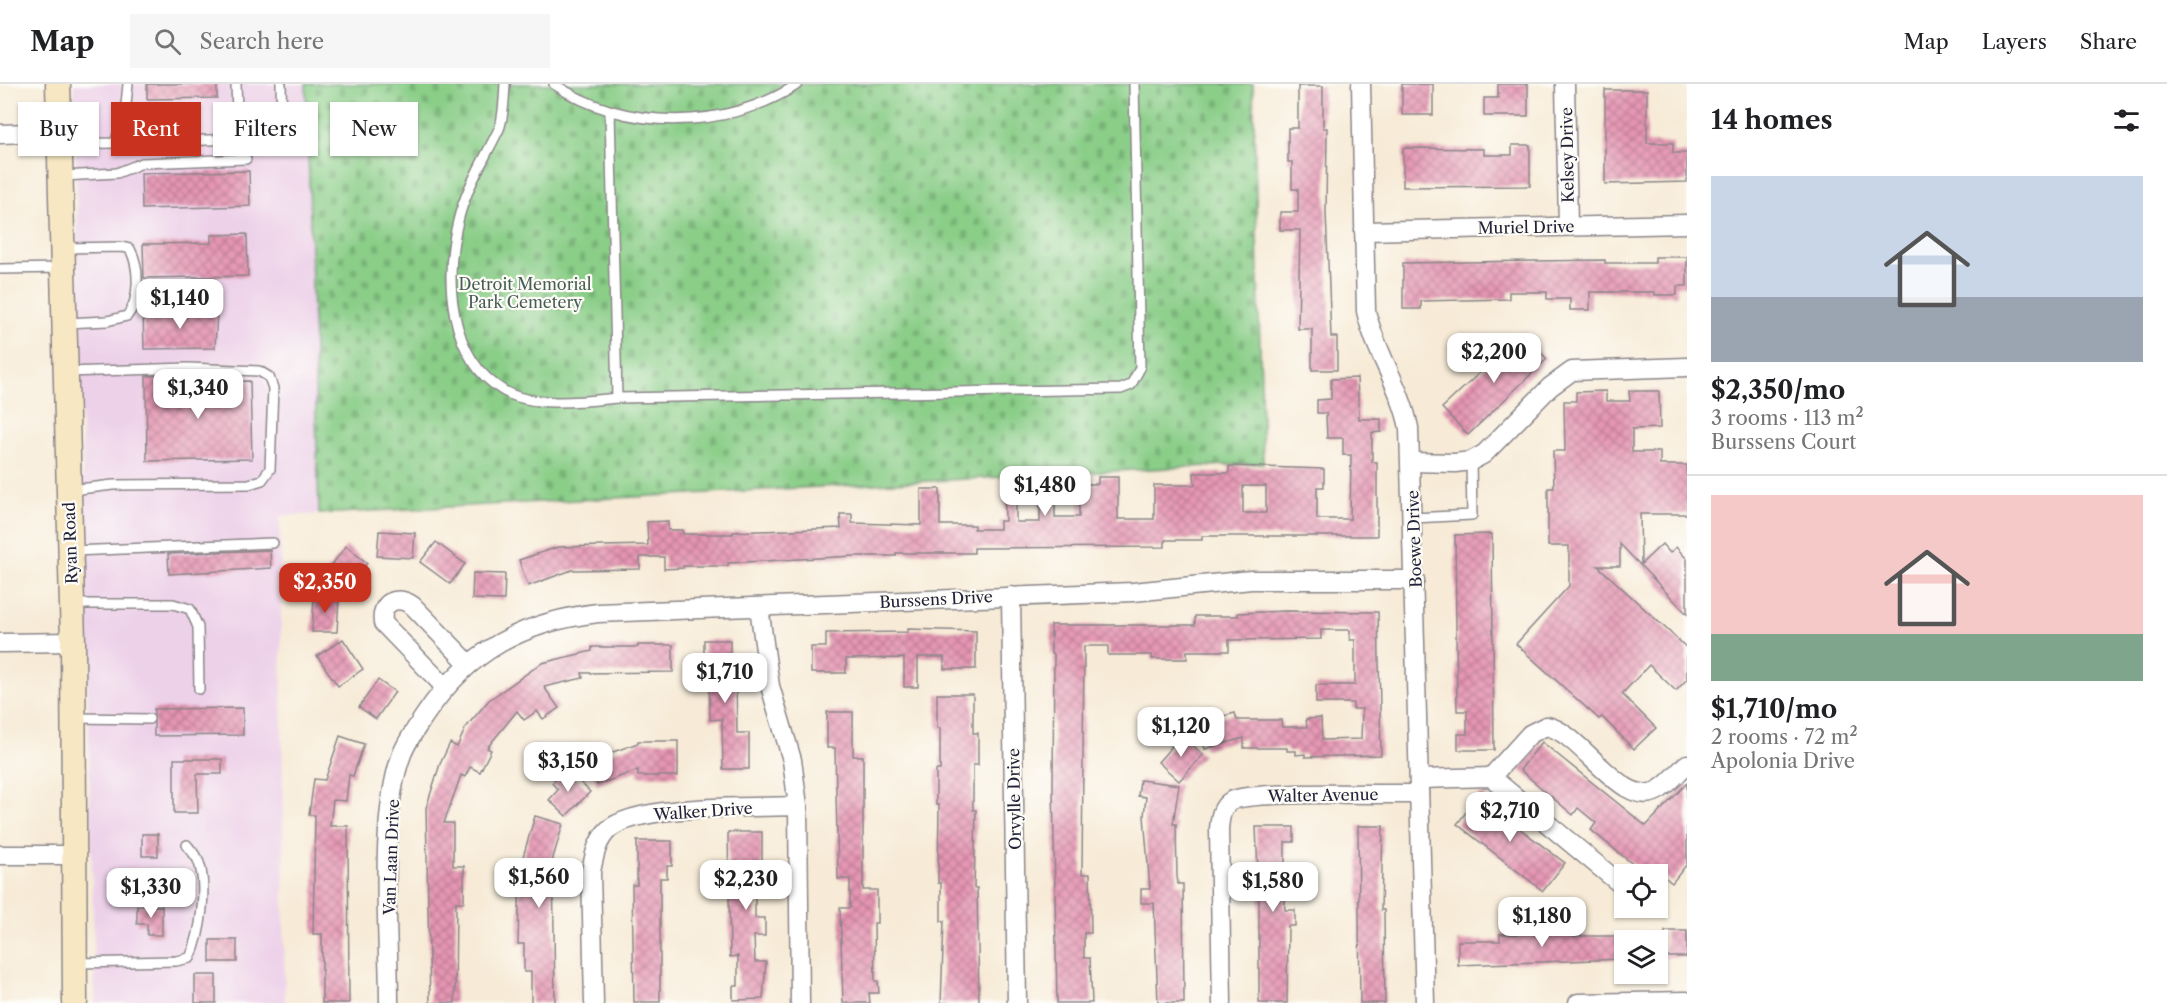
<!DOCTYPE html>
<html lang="en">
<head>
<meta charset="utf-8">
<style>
	:root { --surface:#fff; --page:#f6f6f6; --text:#202124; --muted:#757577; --line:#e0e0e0; --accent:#c8321e }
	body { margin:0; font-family:"Libre Caslon Text",serif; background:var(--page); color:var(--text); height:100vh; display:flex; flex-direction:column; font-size:22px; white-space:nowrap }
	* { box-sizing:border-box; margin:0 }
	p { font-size:20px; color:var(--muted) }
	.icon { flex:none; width:33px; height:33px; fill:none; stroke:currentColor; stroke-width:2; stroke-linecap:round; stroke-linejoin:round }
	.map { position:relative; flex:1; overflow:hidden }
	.details { display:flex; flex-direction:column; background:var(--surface); width:480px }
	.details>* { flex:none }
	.banner { position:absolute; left:18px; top:18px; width:570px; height:54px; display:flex; gap:12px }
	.buttons { position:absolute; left:1614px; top:780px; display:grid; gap:12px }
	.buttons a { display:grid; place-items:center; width:54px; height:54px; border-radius:0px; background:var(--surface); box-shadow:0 2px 4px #0004; font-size:30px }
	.price { position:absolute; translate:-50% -51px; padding:0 14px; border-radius:12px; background:#fff; color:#222; font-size:20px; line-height:39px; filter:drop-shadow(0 2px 3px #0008) }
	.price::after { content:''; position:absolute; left:50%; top:36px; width:18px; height:14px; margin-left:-9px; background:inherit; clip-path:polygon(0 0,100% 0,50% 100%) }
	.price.active { background:var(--accent); color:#fff }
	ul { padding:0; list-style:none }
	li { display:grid; align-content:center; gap:12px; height:318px; padding:0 24px }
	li+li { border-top:2px solid var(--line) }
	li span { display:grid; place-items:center; height:186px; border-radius:0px; color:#555 }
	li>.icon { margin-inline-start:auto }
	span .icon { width:108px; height:108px; fill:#fffc; stroke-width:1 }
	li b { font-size:26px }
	h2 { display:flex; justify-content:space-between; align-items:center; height:72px; padding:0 24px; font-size:26px }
	.tag { padding:0 21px; border-radius:0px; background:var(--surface); box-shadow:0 2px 4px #0004; font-size:21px; line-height:54px }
	.tag.active { background:var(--accent); color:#fff }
	header { display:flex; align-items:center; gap:36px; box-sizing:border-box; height:84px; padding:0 30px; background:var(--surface); border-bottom:2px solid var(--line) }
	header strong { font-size:28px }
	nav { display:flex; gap:33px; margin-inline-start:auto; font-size:21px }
	.search { width:420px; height:54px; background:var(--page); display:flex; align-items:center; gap:15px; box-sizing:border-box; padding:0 21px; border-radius:0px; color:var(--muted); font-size:22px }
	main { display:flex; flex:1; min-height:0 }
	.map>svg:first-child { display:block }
	.built { fill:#edd1e9 }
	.cemetery { fill:url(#cemetery-stones); stroke:#567862; stroke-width:1.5 }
	.building { fill:url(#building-cross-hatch); fill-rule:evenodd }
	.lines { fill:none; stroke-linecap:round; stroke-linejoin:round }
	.lane-casing { stroke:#8c8689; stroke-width:12 }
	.street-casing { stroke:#8c8689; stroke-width:21 }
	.secondary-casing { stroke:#8c8689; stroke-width:27 }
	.lane { stroke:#fff; stroke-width:9 }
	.street { stroke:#fff; stroke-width:18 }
	.secondary { stroke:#f7e8c3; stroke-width:24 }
	.labels { text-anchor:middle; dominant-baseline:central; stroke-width:4.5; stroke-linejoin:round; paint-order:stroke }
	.street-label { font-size:16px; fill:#22223b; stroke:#fdfcf7 }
	.park-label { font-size:16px; fill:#465e56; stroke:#fdfcf7 }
</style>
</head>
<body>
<header>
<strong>Map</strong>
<div class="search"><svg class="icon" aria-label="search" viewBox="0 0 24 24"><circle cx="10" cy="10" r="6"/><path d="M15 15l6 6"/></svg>Search here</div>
<nav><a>Map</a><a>Layers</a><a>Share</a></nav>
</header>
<main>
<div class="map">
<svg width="1687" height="919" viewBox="0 0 1687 919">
	<defs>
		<pattern id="cemetery-stones" width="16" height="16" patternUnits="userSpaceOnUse" patternTransform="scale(1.5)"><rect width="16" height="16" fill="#8ace88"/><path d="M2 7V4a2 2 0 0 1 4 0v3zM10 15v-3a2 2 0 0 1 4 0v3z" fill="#77b176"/></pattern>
		<pattern id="building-cross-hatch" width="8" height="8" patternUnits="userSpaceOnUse" patternTransform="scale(1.5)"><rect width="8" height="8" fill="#e696b3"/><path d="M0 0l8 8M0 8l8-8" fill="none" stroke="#ba7a93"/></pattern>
	</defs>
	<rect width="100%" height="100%" fill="#fdfcf7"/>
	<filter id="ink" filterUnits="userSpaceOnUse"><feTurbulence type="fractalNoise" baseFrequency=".0167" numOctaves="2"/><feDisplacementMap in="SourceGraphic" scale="12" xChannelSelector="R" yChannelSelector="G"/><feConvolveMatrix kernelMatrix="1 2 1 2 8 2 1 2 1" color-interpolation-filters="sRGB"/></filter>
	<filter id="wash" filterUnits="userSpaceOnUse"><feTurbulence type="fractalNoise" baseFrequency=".008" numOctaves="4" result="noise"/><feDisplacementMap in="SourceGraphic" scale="24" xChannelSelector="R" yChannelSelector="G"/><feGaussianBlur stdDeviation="1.35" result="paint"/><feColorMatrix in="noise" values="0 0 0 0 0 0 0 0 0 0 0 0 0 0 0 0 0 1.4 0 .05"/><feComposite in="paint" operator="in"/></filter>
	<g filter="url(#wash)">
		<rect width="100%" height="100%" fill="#f7ebd7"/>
		<polygon class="built" points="74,0 306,0 319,430 280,432 285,919 95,919"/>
		<polygon class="cemetery" points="306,0 1253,0 1263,379 319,430"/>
		<g id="blocks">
			<g class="building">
				<polygon points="147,0 217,0 217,14 147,15"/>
				<rect x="1402" y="0" width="31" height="31"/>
				<polygon points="1498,0 1528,0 1528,32 1484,32 1484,14 1498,14"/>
				<polygon points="1298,2 1323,2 1323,44 1327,44 1326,128 1331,253 1337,253 1337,286 1312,286 1312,245 1298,245 1300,146 1280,146 1280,128 1298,128 1298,105 1292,105 1292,78 1288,78 1288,44 1298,44"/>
				<polygon points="1605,6 1647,6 1647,59 1673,59 1673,69 1687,69 1687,98 1605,100"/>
				<polygon points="1512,61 1530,61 1530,102 1403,103 1403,64 1484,65 1484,71 1512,71"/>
				<polygon points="249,87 250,122 142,125 141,89"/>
				<polygon points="247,150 248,192 144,194 143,160 211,159 211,151"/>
				<polygon points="1655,173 1687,173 1687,202 1677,202 1677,211 1655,211 1655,208 1590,208 1590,226 1570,226 1570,215 1547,215 1547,208 1509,208 1509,215 1421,217 1421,225 1403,225 1403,179 1605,176 1605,179 1655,179"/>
				<polygon points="217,228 215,264 144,265 143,229"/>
				<polygon points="1522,249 1547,275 1468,351 1442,324"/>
				<polygon points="188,291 188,298 250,297 252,375 147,377 146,292"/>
				<path d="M 1357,294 L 1359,335 L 1381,335 L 1381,348 L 1372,349 L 1372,378 L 1377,378 L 1377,452 L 1202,452 L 1202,456 L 1165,456 L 1165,463 L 974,464 L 974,469 L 896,469 L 896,472 L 854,472 L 728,479 L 728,482 L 683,482 L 683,484 L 664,485 L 664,473 L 640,473 L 640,485 L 572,486 L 528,502 L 519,476 L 558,463 L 648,461 L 647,438 L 668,437 L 668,446 L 682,446 L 683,450 L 733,450 L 733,448 L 841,444 L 840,430 L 852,430 L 852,439 L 921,441 L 921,405 L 940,405 L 940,441 L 974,441 L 974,445 L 1000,445 L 1000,437 L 1005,437 L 1004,395 L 1016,395 L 1016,438 L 1040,438 L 1040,400 L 1055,400 L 1055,433 L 1079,433 L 1079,400 L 1098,400 L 1098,393 L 1118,393 L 1118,435 L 1154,435 L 1154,401 L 1195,401 L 1194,389 L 1229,389 L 1229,382 L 1324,385 L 1324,403 L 1317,403 L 1317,435 L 1350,435 L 1351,371 L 1343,371 L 1343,354 L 1327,354 L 1326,329 L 1317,329 L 1317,316 L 1331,315 L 1331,295 ZM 1243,402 L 1266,402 L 1266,429 L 1243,429 Z"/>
				<polygon points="1606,307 1606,317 1630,317 1629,307 1659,307 1660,344 1632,345 1632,368 1660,368 1660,381 1687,381 1687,430 1640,430 1641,480 1662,460 1670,469 1676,463 1687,475 1687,530 1620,460 1620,482 1598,482 1687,564 1687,595 1676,607 1649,581 1622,610 1656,644 1634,665 1602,633 1599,635 1516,560 1569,502 1569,462 1548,462 1548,404 1554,404 1553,367 1565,367 1564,317 1576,317 1576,308"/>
				<polygon points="379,447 415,449 413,474 377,472"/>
				<polygon points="1492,450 1494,666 1458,666 1458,650 1467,650 1467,627 1457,627 1455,451"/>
				<polygon points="436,458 465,480 450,500 420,478"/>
				<polygon points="346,462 367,479 344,508 323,492"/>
				<polygon points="270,466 271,484 169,490 168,470"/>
				<polygon points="473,489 505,490 504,516 472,515"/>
				<polygon points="314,512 339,513 337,548 312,548"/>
				<polygon points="1286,527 1378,528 1381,671 1305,673 1305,670 1296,671 1296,667 1287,667 1287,664 1244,664 1244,654 1205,665 1198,639 1235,629 1237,636 1281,636 1282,643 1307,643 1306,635 1321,634 1322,656 1361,655 1362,625 1353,625 1353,619 1316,619 1316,601 1355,601 1355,556 1350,556 1350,546 1321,546 1321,555 1229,556 1229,567 1187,567 1187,575 1152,575 1152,571 1108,571 1108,562 1084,562 1082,790 1090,790 1091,849 1084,849 1084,874 1090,874 1092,919 1057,919 1053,701 1054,570 1051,570 1051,541 1195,541 1195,532 1238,532 1238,529"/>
				<polygon points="908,545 976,547 976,585 944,585 944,573 918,573 918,603 904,603 904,574 846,575 846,589 811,589 811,563 826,563 826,549 908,548"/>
				<polygon points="343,555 363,585 338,602 317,572"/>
				<polygon points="704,556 730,556 730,599 736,598 737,649 749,649 749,685 723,685 722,635 710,636 709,590 704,590"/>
				<polygon points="638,561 673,561 673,588 582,589 583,594 544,603 559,624 543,635 537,627 524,636 517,627 487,664 491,666 480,688 470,683 465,693 461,691 444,739 453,739 453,782 464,782 464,818 456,818 455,919 430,919 426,724 440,680 450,659 457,663 466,643 489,616 542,579 592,567 592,563 638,563"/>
				<polygon points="378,596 395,608 376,635 359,623"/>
				<polygon points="937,610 973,610 973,649 978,649 978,681 973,681 973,726 976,726 974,804 977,804 979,919 941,919 944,837 941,837 941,799 938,799 939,721 936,721 936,686 940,686 940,644 937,644"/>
				<polygon points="243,624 243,651 154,652 154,625"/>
				<polygon points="827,628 853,628 853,672 863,672 863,806 877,806 877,839 874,839 875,897 878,897 879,909 869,909 870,919 843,919 840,824 850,824 850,795 838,795 835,664 827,664"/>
				<polygon points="1182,651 1203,671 1179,697 1158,678"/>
				<polygon points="340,652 364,660 353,692 349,691 346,717 333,716 330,742 348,742 349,919 322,919 322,850 313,850 315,731 309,731 314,695 325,696"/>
				<polygon points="638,657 678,657 678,692 638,692 638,686 597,701 588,677 638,659"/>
				<polygon points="1542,658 1646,742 1687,699 1687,780 1672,799 1661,790 1645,790 1591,746 1596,739 1578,724 1573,731 1520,686"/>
				<polygon points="174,675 222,675 222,690 197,690 198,729 174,729"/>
				<polygon points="567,685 590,708 566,732 549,716 558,706 552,699"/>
				<polygon points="1140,696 1179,701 1173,740 1176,740 1177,792 1178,800 1183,800 1184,919 1158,919 1154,819 1141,819 1141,805 1150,805 1144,732 1146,713 1138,712"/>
				<polygon points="1481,709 1497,722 1494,725 1565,779 1543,807 1457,740"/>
				<polygon points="535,732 563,740 553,774 555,919 531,919 531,888 524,888 524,860 518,860 520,783"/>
				<polygon points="1358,742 1383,742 1381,826 1384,826 1385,919 1360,919"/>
				<polygon points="1256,743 1294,743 1294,758 1285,758 1285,826 1295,826 1295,842 1288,842 1287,919 1259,919 1259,811"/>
				<polygon points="728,748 762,748 762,791 765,791 765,809 755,809 755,834 765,834 765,852 754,852 755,878 766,878 763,915 733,916 733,902 738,902 738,872 730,873"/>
				<rect x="142" y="750" width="16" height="22"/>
				<polygon points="637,757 672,757 672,782 667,782 667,794 660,794 660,918 634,918 632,801 637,801"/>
				<polygon points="137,822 162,822 162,851 147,851 147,840 137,840"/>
				<polygon points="1551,842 1574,842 1574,852 1624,852 1624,875 1458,881 1458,857 1500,857 1500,850 1551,850"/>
				<rect x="1665" y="847" width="22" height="26"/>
				<rect x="210" y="856" width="27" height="22"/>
				<rect x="195" y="891" width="21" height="28"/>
			</g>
		</g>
	</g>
	<g filter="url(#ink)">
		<use href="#blocks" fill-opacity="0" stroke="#8c8689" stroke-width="1.5"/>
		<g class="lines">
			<defs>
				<g id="lane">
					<polyline points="236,0 238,56"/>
					<path d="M 505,0 C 504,14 504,33 499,45 C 484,76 466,104 458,137 C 444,194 448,274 504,307 C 533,324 586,317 617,314 L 1121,305 L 1131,301 L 1140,284 L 1134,0"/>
					<path d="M 554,0 C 624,48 727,47 798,0"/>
					<polyline points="610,28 617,314"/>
					<polyline points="115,59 272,54 280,49 282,42 281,0"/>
					<polyline points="62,60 115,59 125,31 128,0"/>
					<polyline points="63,92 117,89 142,79 246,75"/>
					<path d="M 63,164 L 122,163 L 130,165 C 140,184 140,216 127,232 L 107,237 L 66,239"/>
					<polyline points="0,185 63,184"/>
					<polyline points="67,288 188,284 259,287 269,293 273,304 270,385 262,396 249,400 113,401 71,406"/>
					<polyline points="1413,434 1472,431 1471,377"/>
					<polyline points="72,467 273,459"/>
					<polyline points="74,520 173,520 190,525 198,543 199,605"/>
					<polyline points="74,634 149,635"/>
					<path d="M 77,879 L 176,877 L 190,874 C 201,851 208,801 198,776 C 195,771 190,765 187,761"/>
				</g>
				<g id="street">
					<path d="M 1361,0 L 1366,227 C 1375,268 1401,303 1409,344 L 1425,919"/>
					<polyline points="1565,0 1568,141"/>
					<polyline points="0,50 59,48"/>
					<polyline points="1364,147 1687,140"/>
					<polyline points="1411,378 1455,379 1471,377 1484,370 1550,303 1572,287 1687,283"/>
					<polyline points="1011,512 1017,919"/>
					<polyline points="759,523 770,602 792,676 798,722 800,919"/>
					<polyline points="0,559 73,558"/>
					<path d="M 444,602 L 383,539 C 380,518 397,510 413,522 L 469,580"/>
					<path d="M 1491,693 L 1530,650 L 1546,642 C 1581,647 1624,730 1660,705 C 1670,699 1678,688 1687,680"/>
					<polyline points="1420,695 1491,693 1624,803"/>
					<polyline points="0,771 73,771"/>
					<path d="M 389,919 C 389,850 378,732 402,670 C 407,657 417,643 425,631 C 468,567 522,538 598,529 L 1133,508 L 1251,496 L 1415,496"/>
					<path d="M 594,919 L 591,788 C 594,773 596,758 608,746 C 638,719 755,724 798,722"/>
					<path d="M 1222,919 L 1219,745 C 1220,734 1221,723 1231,717 C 1251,706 1387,711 1419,710"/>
					<polyline points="1578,919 1687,917"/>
				</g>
				<polyline id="secondary" points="58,0 73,558 75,919"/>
			</defs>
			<use href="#lane" class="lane-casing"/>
			<use href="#street" class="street-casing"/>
			<use href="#secondary" class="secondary-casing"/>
			<use href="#lane" class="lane"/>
			<use href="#street" class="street"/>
			<use href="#secondary" class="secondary"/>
		</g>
	</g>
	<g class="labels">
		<g class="street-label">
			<text transform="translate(1567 71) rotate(-91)">Kelsey Drive</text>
			<text transform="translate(1526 143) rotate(-1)">Muriel Drive</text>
			<text transform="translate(1414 455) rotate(-92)">Boewe Drive</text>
			<text transform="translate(70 459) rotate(-92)">Ryan Road</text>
			<text transform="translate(936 515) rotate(-3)">Burssens Drive</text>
			<text transform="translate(1323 711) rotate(-1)">Walter Avenue</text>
			<text transform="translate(1014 715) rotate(-91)">Orvylle Drive</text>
			<text transform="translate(703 727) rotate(-4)">Walker Drive</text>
			<text transform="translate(391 773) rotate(-88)">Van Laan Drive</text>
		</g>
		<g class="park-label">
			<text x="525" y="200">Detroit Memorial<tspan x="525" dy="18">Park Cemetery</tspan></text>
		</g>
	</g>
</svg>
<div class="buttons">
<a><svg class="icon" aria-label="locate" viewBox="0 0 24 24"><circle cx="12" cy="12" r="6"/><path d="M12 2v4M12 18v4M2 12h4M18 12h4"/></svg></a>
<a><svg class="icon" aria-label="layers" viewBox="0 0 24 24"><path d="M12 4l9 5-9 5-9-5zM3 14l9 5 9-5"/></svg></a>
</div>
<b class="price" style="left:180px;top:246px">$1,140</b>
<b class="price" style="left:1494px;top:300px">$2,200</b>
<b class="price" style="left:198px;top:336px">$1,340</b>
<b class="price" style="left:1045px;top:433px">$1,480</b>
<b class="price active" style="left:325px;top:530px">$2,350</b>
<b class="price" style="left:725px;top:620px">$1,710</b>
<b class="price" style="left:1181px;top:674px">$1,120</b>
<b class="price" style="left:568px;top:709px">$3,150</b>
<b class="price" style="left:1510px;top:759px">$2,710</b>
<b class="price" style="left:539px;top:825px">$1,560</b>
<b class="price" style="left:746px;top:827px">$2,230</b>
<b class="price" style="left:1273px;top:829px">$1,580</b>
<b class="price" style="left:151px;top:835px">$1,330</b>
<b class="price" style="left:1542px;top:864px">$1,180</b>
<div class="banner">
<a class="tag">Buy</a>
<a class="tag active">Rent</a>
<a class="tag">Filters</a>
<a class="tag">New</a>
</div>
</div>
<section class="details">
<h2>14 homes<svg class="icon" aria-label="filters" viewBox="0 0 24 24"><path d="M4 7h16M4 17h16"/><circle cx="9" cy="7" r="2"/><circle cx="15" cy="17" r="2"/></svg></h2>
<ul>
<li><span style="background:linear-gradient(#c9d6e8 65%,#9aa5b1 0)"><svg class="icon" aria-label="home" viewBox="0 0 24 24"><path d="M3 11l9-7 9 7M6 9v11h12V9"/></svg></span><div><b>$2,350/mo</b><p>3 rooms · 113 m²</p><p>Burssens Court</p></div></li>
<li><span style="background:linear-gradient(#f6c9c9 75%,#7fa58c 0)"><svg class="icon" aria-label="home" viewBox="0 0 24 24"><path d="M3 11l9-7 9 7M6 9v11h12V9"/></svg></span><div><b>$1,710/mo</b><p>2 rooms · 72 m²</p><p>Apolonia Drive</p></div></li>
</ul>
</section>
</main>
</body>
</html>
